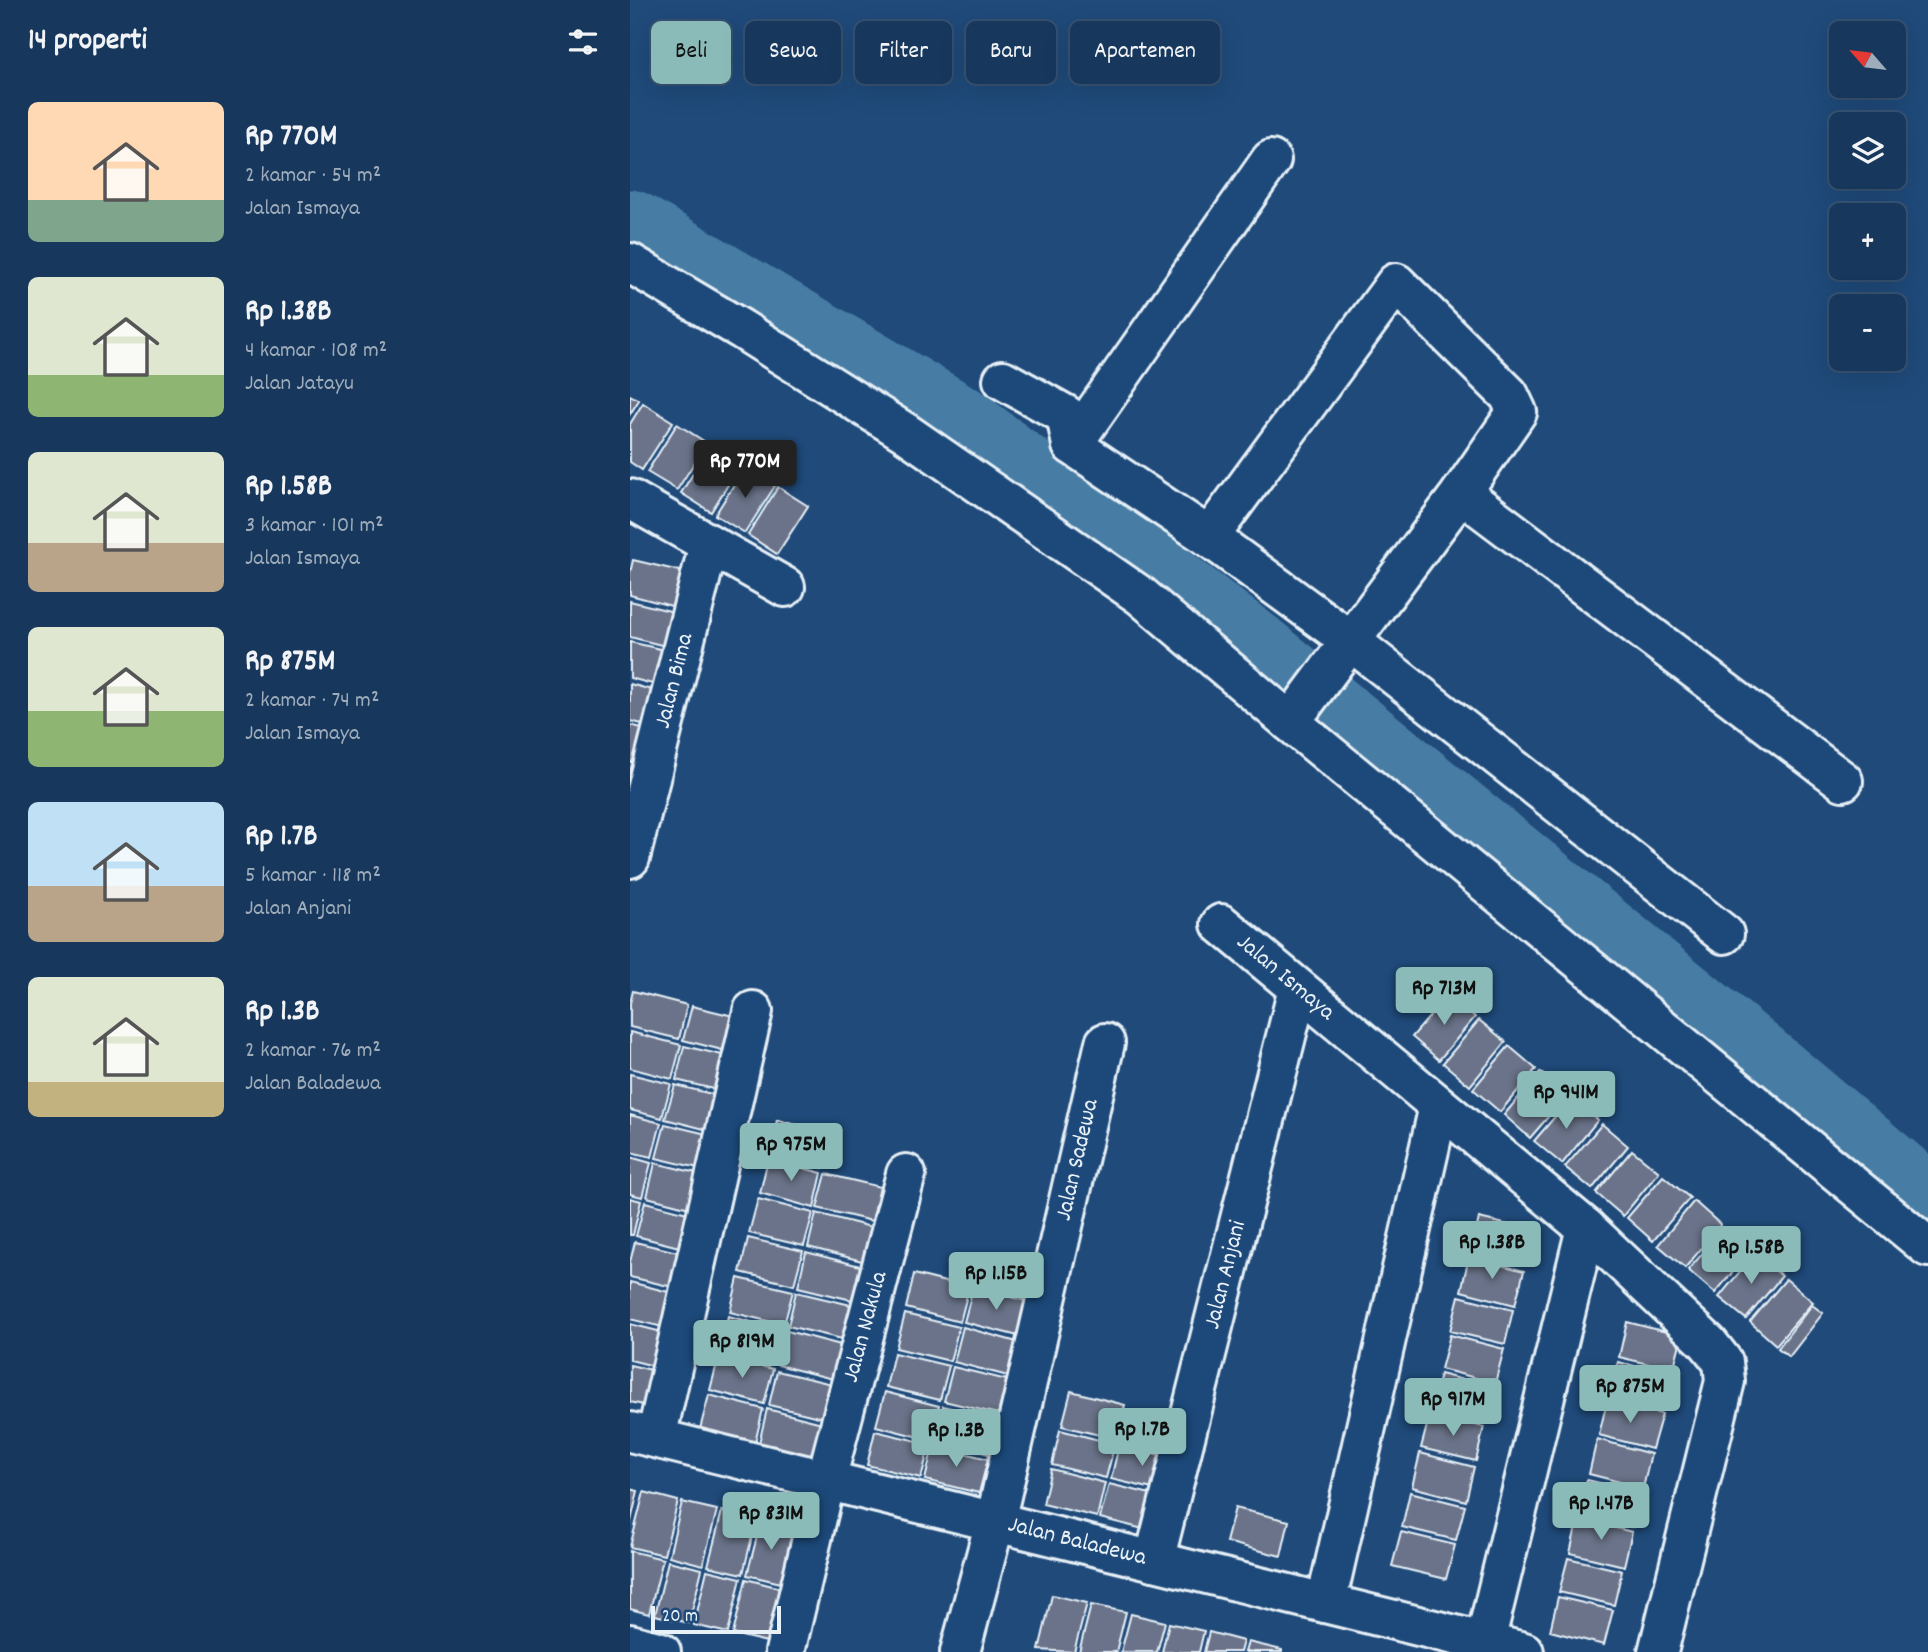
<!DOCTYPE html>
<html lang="id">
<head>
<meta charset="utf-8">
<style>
	:root { --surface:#17385c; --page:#203f62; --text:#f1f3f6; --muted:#9eacbb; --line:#365272; --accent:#8bbbb9 }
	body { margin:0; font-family:Dekko,sans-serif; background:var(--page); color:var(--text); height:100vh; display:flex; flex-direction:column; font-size:26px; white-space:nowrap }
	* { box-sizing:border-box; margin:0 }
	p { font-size:23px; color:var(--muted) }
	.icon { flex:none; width:38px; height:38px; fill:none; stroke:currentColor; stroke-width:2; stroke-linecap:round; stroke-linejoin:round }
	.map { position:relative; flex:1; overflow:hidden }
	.panel { display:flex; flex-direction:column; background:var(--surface); width:630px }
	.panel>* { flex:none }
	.hud { position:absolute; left:21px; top:21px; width:665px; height:63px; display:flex; gap:14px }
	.needle { width:46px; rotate:298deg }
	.controls { position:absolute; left:1199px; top:21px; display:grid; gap:14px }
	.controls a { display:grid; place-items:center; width:77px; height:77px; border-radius:10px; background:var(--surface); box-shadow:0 7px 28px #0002,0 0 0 2px var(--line); font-size:35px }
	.scale { position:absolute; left:21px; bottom:18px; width:130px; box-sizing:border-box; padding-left:7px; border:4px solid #e8f1f8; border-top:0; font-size:19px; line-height:24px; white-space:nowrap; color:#e8f1f8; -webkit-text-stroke:5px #1f4a7a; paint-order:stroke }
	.price { position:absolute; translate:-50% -60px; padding:0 16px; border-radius:7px; background:var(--accent); color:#111; font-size:23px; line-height:46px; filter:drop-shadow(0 2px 4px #0008) }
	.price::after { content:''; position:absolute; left:50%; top:42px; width:21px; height:16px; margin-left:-10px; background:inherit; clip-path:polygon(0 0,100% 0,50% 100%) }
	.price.active { background:#222; color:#fff }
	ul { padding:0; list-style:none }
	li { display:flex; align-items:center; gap:21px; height:175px; padding:0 28px }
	li span { display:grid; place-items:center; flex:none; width:196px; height:140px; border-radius:10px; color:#555 }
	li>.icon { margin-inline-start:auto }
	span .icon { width:84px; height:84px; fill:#fffc; stroke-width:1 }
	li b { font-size:30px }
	h2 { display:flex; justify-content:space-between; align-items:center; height:84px; padding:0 28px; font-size:30px }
	.pill { padding:0 24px; border-radius:10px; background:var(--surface); box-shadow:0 7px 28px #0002,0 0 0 2px var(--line); font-size:24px; line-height:63px }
	.pill.active { background:var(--accent); color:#111 }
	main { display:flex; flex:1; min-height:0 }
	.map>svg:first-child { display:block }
	.green { fill:#53838d; stroke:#9ebac2; stroke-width:2 }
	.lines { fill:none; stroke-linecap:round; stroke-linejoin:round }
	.river { stroke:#477ba4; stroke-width:77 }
	.building { fill:#6a7389; stroke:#e8f1f8; stroke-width:2 }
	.minor-casing { stroke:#e8f1f8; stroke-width:44 }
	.minor { stroke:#1f4a7a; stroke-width:38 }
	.labels { text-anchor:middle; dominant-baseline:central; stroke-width:5; stroke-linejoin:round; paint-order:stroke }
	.street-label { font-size:24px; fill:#e8f1f8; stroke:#1f4a7a }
</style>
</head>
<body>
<main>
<section class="panel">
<h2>14 properti<svg class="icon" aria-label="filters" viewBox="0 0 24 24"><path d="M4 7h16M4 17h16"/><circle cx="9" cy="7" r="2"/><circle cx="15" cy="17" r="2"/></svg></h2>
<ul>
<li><span style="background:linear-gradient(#ffd9b3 70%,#7fa58c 0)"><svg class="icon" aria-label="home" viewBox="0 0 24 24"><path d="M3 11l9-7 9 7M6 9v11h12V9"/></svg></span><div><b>Rp 770M</b><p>2 kamar · 54 m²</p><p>Jalan Ismaya</p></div></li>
<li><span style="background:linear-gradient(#dfe7d0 70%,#8fb573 0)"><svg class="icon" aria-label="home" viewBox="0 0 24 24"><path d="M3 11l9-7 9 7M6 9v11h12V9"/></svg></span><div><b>Rp 1.38B</b><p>4 kamar · 108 m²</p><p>Jalan Jatayu</p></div></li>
<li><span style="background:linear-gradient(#dfe7d0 65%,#b9a48a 0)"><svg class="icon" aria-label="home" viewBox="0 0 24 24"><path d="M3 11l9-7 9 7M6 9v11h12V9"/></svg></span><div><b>Rp 1.58B</b><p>3 kamar · 101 m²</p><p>Jalan Ismaya</p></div></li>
<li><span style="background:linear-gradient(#dfe7d0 60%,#8fb573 0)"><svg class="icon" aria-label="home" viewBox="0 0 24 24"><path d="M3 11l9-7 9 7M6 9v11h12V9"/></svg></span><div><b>Rp 875M</b><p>2 kamar · 74 m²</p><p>Jalan Ismaya</p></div></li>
<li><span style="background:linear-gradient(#bfe0f5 60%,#b9a48a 0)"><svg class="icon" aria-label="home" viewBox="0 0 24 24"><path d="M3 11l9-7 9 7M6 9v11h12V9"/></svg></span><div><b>Rp 1.7B</b><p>5 kamar · 118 m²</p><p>Jalan Anjani</p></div></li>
<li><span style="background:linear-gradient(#dfe7d0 75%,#c2b280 0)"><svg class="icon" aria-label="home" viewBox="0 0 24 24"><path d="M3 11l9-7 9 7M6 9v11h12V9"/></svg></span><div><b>Rp 1.3B</b><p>2 kamar · 76 m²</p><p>Jalan Baladewa</p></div></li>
</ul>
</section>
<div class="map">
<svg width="1298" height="1652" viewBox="0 0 1298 1652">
	<rect width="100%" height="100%" fill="#1f4a7a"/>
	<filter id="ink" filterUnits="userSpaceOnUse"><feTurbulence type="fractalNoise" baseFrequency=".0143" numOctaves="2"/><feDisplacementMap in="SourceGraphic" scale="14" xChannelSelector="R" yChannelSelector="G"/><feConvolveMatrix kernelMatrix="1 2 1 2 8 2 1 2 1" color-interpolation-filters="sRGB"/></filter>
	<g filter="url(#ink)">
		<polygon class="green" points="0,228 331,424 624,649 1040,989 1298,1203 1298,1247 660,722 0,263"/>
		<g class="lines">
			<polyline class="river" points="0,228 331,424 624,649 1118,1052 1298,1203"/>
		</g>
		<g class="building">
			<polygon points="0,395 9,400 0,414"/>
			<polygon points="13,403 43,422 12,470 0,462 0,424"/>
			<polygon points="47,424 77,443 47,490 17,472"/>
			<polygon points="81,445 111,464 81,512 51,493"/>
			<polygon points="115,467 145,486 115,533 85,515"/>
			<polygon points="148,487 178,506 147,554 118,535"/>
			<polygon points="3,560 58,573 49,608 0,595 0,573"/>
			<polygon points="0,601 48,613 39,647 0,637"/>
			<polygon points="0,642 39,651 30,686 0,678"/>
			<polygon points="0,684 29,692 20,726 0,721"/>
			<polygon points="0,725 19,730 10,764 0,762"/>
			<polygon points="3,991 57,1005 49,1039 0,1027 0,1003"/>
			<polygon points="819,994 845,1017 809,1060 782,1037"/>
			<polygon points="62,1006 116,1019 108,1054 53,1040"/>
			<polygon points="849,1020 876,1042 840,1086 813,1063"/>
			<polygon points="0,1032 51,1045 42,1079 0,1068"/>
			<polygon points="54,1046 109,1059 100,1093 46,1080"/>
			<polygon points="879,1046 906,1069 870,1112 843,1089"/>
			<polygon points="910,1072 937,1095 900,1138 874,1115"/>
			<polygon points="0,1074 41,1084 32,1118 0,1110"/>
			<polygon points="45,1085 98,1098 90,1133 35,1119"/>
			<polygon points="941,1098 968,1120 932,1164 904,1141"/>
			<polygon points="0,1115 31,1123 22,1157 0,1152"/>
			<polygon points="147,1120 202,1134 193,1168 139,1155"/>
			<polygon points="35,1124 89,1137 81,1171 26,1158"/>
			<polygon points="972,1124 998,1146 962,1189 935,1167"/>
			<polygon points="1002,1150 1029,1172 993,1216 966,1193"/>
			<polygon points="0,1157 21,1163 12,1197 0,1194"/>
			<polygon points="138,1159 192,1173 184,1208 130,1193"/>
			<polygon points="25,1163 79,1176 71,1211 17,1197"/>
			<polygon points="196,1174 250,1187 242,1221 187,1208"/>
			<polygon points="1033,1176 1060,1198 1023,1241 997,1218"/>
			<polygon points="0,1198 11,1201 3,1235 0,1235"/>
			<polygon points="128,1199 183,1213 174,1246 119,1233"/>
			<polygon points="1064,1201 1091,1225 1055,1268 1028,1245"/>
			<polygon points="15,1202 69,1216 61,1250 6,1236"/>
			<polygon points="186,1213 241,1227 232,1261 178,1247"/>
			<polygon points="849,1218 904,1231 895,1265 841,1252"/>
			<polygon points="1095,1228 1121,1251 1085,1293 1058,1270"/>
			<polygon points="118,1238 173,1251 164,1285 110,1272"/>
			<polygon points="5,1242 60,1255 51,1289 0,1277 0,1262"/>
			<polygon points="176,1252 230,1266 222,1300 168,1287"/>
			<polygon points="1125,1253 1152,1276 1116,1319 1089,1297"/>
			<polygon points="839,1257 894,1271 885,1305 831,1291"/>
			<polygon points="284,1274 339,1288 330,1322 276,1308"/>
			<polygon points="108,1278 163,1291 154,1325 100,1312"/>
			<polygon points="1156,1279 1183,1302 1146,1345 1120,1322"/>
			<polygon points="0,1282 50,1295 41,1329 0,1319"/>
			<polygon points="343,1288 397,1301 388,1336 334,1322"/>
			<polygon points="166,1292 221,1305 212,1339 158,1326"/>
			<polygon points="829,1296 883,1310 875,1344 820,1331"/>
			<polygon points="1182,1305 1193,1313 1159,1357 1148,1348"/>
			<polygon points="275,1314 329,1327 320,1361 266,1348"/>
			<polygon points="98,1316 153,1330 144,1364 90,1351"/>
			<polygon points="997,1322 1052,1336 1043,1370 989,1357"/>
			<polygon points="0,1324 40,1334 32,1368 0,1360"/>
			<polygon points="333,1327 387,1342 378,1376 324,1362"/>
			<polygon points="157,1331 211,1345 203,1379 148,1365"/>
			<polygon points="820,1335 874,1349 865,1383 811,1369"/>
			<polygon points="264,1353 319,1366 310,1400 256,1387"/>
			<polygon points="89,1356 143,1369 134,1404 80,1390"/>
			<polygon points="988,1362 1042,1375 1033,1409 979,1396"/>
			<polygon points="0,1365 30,1372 22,1407 0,1402"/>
			<polygon points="323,1367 377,1380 368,1414 314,1401"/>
			<polygon points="147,1371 202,1384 193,1418 139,1405"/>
			<polygon points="810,1374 864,1388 856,1422 801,1409"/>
			<polygon points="441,1391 495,1405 486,1439 432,1426"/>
			<polygon points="255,1392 309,1406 301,1440 246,1426"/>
			<polygon points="79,1395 133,1409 125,1443 70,1429"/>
			<polygon points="977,1401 1032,1414 1022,1449 969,1435"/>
			<polygon points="313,1406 367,1420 359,1454 304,1440"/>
			<polygon points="137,1409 192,1423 183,1457 129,1443"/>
			<polygon points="800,1414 854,1427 846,1461 791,1448"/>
			<polygon points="430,1430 485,1444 476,1478 422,1465"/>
			<polygon points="245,1431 300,1444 291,1478 237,1465"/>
			<polygon points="967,1439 1021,1454 1013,1488 959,1474"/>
			<polygon points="303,1445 358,1459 349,1493 295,1480"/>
			<polygon points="489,1445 544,1458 535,1492 481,1479"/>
			<polygon points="790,1453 844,1467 836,1501 782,1487"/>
			<polygon points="421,1469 475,1483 467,1517 413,1504"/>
			<polygon points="957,1480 1012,1493 1003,1527 949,1514"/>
			<polygon points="479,1484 533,1497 525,1532 470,1518"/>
			<polygon points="0,1489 8,1491 0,1525"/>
			<polygon points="14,1492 48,1501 34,1555 0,1547"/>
			<polygon points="780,1492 835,1506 826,1540 772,1527"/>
			<polygon points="52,1502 87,1510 73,1565 39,1556"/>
			<polygon points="605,1508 659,1521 651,1556 596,1542"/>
			<polygon points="92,1511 126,1520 113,1574 78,1566"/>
			<polygon points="948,1518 1002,1532 994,1566 940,1553"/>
			<polygon points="131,1521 165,1529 151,1583 117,1575"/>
			<polygon points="771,1532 825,1545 816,1579 762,1566"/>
			<polygon points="0,1551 33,1559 19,1614 0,1609"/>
			<polygon points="938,1558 992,1571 984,1605 929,1592"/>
			<polygon points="38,1561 72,1569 59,1623 25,1615"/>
			<polygon points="77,1570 111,1578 98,1633 64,1625"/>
			<polygon points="116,1579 150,1588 137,1642 103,1634"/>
			<polygon points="422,1595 457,1603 444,1652 409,1650"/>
			<polygon points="928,1597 983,1610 974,1645 920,1631"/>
			<polygon points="461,1605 496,1612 486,1652 449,1652"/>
			<polygon points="501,1614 535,1622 527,1652 491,1652"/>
			<polygon points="539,1623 574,1631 569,1652 532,1652"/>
			<polygon points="579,1632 613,1641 610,1652 574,1652"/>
			<polygon points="618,1642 652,1650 652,1652 615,1652"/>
		</g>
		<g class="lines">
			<defs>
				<g id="minor">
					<polyline points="0,263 111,329 276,433 511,596 660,722 1298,1247"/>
					<polyline points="373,380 436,415 442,445 579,537 722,642 1094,934"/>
					<polyline points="442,445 641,160"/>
					<polyline points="831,493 1213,781"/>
					<polyline points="0,499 155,587"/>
					<polyline points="579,537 766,283 879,395 887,412 831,493 660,722"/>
					<polyline points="0,858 79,544"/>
					<polyline points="591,924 956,1228 1078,1343 1093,1362 1095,1381 1028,1652"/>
					<polyline points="0,1432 894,1652"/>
					<polyline points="26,1438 123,1011"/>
					<polyline points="524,1561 668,989"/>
					<polyline points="696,1603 809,1106"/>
					<polyline points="855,1642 956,1228"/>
					<polyline points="0,1644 31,1652"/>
					<polyline points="155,1652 196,1480 276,1174"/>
					<polyline points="330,1652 365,1522 475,1043"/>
				</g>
			</defs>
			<use href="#minor" class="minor-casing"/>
			<use href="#minor" class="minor"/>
		</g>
	</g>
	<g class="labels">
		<g class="street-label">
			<text transform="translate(45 681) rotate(-76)">Jalan Bima</text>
			<text transform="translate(655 978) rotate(40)">Jalan Ismaya</text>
			<text transform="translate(448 1160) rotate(-77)">Jalan Sadewa</text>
			<text transform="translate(596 1275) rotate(-76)">Jalan Anjani</text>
			<text transform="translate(236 1327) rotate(-75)">Jalan Nakula</text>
			<text transform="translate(447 1542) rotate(14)">Jalan Baladewa</text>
		</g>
	</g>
</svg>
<div class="controls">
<a><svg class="needle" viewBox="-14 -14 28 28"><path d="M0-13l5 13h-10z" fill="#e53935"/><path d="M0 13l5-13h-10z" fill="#9eacbb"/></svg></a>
<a><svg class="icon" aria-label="layers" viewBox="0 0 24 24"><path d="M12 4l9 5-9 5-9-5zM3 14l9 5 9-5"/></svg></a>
<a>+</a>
<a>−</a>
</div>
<div class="scale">20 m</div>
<b class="price active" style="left:115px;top:500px">Rp 770M</b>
<b class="price" style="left:814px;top:1027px">Rp 713M</b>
<b class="price" style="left:936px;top:1131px">Rp 941M</b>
<b class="price" style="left:161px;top:1183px">Rp 975M</b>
<b class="price" style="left:862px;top:1281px">Rp 1.38B</b>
<b class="price" style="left:1121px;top:1286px">Rp 1.58B</b>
<b class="price" style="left:366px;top:1312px">Rp 1.15B</b>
<b class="price" style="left:112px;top:1380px">Rp 819M</b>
<b class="price" style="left:1000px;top:1425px">Rp 875M</b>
<b class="price" style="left:823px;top:1438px">Rp 917M</b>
<b class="price" style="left:512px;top:1468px">Rp 1.7B</b>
<b class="price" style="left:326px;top:1469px">Rp 1.3B</b>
<b class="price" style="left:971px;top:1542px">Rp 1.47B</b>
<b class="price" style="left:141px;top:1552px">Rp 831M</b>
<div class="hud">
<a class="pill active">Beli</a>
<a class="pill">Sewa</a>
<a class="pill">Filter</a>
<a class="pill">Baru</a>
<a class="pill">Apartemen</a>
</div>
</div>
</main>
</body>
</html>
